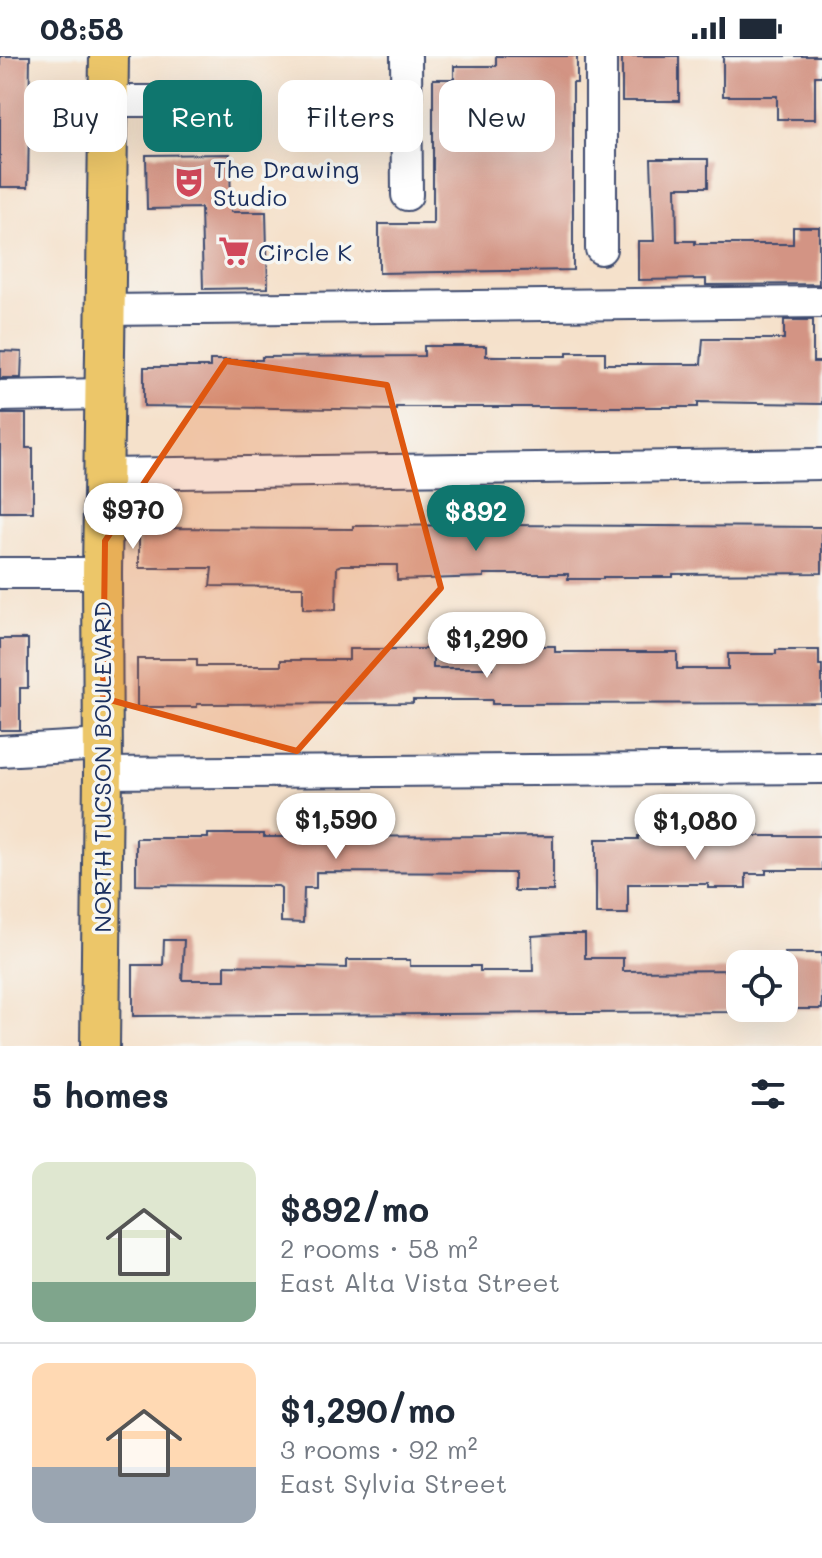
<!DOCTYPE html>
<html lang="en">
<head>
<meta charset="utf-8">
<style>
	:root { --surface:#fff; --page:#f6f6f7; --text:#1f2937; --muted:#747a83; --line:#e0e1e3; --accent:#0f766e }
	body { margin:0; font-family:Mali,sans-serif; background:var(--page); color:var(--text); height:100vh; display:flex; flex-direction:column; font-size:30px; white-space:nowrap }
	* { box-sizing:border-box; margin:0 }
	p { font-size:26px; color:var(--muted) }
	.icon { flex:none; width:44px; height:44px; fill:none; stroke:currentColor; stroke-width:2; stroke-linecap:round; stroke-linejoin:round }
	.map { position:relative; height:990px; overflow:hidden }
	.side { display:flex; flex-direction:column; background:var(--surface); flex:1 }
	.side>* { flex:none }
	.hud { position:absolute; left:24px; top:24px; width:774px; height:72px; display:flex; gap:16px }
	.controls { position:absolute; left:726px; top:894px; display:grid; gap:16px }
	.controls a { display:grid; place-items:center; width:72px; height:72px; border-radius:16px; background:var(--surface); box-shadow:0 8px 32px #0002; font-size:40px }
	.price { position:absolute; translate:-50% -68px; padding:0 18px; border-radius:28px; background:#fff; color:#222; font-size:26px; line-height:52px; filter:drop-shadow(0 2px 4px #0008) }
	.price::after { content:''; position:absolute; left:50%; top:48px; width:24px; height:18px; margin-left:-12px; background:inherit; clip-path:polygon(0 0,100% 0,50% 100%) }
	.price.current { background:var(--accent); color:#fff }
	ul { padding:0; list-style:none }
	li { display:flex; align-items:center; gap:24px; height:200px; padding:0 32px }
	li+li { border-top:2px solid var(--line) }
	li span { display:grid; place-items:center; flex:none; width:224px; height:160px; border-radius:16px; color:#555 }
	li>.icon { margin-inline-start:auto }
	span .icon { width:96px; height:96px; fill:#fffc; stroke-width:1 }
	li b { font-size:34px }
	h2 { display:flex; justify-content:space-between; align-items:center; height:96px; padding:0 32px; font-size:34px }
	.chip { padding:0 28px; border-radius:16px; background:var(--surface); box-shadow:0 8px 32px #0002; font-size:28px; line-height:72px }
	.chip.current { background:var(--accent); color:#fff }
	.status { display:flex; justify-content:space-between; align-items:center; height:56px; padding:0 40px; background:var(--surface); direction:ltr }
	.status svg { height:22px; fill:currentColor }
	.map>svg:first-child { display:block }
	.building { fill:#d39484 }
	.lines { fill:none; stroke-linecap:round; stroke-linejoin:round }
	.minor-casing { stroke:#3c4a6e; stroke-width:34 }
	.major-casing { stroke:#3c4a6e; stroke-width:42 }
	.minor { stroke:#fff; stroke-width:30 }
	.major { stroke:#ecc669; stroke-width:38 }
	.marked { fill:#de5710; fill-opacity:0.2; stroke:#de5710; stroke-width:6; stroke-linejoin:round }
	.labels { text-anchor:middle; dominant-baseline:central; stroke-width:7; stroke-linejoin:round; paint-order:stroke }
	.poi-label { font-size:24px; fill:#1b2f5e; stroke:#f6f6f2; text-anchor:start }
	.street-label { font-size:24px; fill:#1b2f5e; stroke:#f6f6f2 }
</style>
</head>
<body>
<div class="status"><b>08:58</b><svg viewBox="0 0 49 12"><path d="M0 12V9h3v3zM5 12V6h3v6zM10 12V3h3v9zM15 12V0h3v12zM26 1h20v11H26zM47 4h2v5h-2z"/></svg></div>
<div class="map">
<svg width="822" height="990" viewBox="0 0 822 990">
	<rect width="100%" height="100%" fill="#f6f6f2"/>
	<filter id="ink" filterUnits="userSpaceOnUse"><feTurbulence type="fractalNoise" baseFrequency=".0125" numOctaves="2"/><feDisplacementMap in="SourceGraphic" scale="16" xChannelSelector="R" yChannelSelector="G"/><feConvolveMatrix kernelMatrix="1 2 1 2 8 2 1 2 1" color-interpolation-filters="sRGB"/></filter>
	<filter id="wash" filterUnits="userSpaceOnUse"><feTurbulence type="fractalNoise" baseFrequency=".006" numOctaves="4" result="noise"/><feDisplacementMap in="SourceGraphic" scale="32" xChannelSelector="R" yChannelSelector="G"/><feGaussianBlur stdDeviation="1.8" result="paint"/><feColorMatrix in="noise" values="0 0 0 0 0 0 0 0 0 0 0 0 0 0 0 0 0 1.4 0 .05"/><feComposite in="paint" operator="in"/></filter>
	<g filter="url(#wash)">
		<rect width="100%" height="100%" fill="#f5e1cb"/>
		<g id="blocks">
			<g class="building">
				<polygon points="0,0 30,0 28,131 0,131"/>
				<polygon points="496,0 577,0 577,27 573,27 573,214 379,217 379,168 433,168 433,23 454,23 454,10 496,10"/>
				<rect x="622" y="0" width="57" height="45"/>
				<polygon points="723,0 822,0 822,20 815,20 815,63 777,63 777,40 723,40"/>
				<polygon points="230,98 231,156 266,156 268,232 203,233 201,152 147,153 146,99"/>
				<polygon points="651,103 708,103 708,131 676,131 677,185 695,185 695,188 793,188 793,171 819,171 819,228 706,229 706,223 638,224 638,185 654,185"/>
				<polygon points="784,264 813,264 813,306 822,306 822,348 698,346 698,351 396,351 396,354 144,350 144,311 210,311 210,304 262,304 262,301 424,300 424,290 486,290 486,300 567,300 567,296 605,296 605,308 701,308 703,283 784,283"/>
				<polygon points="0,295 22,296 21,322 0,322"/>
				<polygon points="0,358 26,358 26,392 33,392 33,456 0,456"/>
				<polygon points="494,469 822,471 822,517 673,518 673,521 603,521 603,523 568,523 568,518 484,518 484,521 397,524 397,509 341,509 337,511 336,554 303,553 303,531 210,530 212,512 139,512 139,472 353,473 353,470"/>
				<polygon points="0,583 28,583 28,632 20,632 20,674 0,674"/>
				<polygon points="492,590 555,590 555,596 677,596 677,613 728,613 728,598 776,598 776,594 819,594 819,609 822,609 822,647 492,648 492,644 413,644 413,647 197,648 197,651 137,651 137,603 197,603 197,610 281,610 281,604 349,604 349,593 433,593 433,612 492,612"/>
				<polygon points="208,778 264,778 264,781 553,780 553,835 514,835 514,817 316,816 316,832 304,832 303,867 281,866 281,832 278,830 136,829 136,782 208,782"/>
				<polygon points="638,780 822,780 822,814 766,814 766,818 746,818 746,832 708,832 708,828 628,828 628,858 596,858 596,783 638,783"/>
				<polygon points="560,878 585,878 585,902 623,902 623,915 740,914 740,956 133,960 133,909 163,909 164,884 184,884 182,924 225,924 225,909 347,912 347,904 410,904 410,910 480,910 480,915 533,915 532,880"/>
				<rect x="784" y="897" width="38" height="56"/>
			</g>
		</g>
	</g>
	<g filter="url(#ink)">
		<use href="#blocks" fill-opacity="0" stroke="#3c4a6e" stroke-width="2"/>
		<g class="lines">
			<defs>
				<g id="minor">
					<polyline points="406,0 407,139"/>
					<polyline points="601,0 601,193"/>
					<polyline points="108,45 172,45"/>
					<polyline points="106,254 822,246"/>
					<polyline points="0,340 105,338"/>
					<polyline points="104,418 822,408"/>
					<polyline points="0,517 102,517"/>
					<polyline points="0,695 103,689"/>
					<polyline points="103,717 822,712"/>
				</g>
				<polyline id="major" points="100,990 103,717 102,517 109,0"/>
			</defs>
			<use href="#minor" class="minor-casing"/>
			<use href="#major" class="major-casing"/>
			<use href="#minor" class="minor"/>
			<use href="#major" class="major"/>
		</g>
	</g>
	<path class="marked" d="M 226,305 L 387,329 L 441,532 L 297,695 L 103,642 L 105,485 Z"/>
	<defs>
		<symbol id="theatre-bare" viewBox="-9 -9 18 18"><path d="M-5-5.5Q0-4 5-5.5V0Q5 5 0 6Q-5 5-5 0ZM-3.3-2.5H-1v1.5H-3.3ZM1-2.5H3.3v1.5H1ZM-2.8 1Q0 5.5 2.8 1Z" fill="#d1495b" stroke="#f6f6f2" stroke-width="2.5" paint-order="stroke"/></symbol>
		<symbol id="supermarket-bare" viewBox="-9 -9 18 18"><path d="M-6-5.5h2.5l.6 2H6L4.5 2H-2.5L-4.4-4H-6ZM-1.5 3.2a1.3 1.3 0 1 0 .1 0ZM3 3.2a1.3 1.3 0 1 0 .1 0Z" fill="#d1495b" stroke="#f6f6f2" stroke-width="2.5" paint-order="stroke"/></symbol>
	</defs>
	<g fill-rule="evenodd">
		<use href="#theatre-bare" x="167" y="104" width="44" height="44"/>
		<use href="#supermarket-bare" x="212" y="173" width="44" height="44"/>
	</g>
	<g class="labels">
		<g class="poi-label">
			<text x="213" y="112">The Drawing<tspan x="213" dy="28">Studio</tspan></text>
			<text x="258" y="195">Circle K</text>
		</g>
		<g class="street-label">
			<text transform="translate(101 711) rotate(-90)">NORTH TUCSON BOULEVARD</text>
		</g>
	</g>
</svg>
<div class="controls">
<a><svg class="icon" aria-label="locate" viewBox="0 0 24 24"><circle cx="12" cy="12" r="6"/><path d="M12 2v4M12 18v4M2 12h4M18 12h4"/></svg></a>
</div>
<b class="price" style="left:133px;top:495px">$970</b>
<b class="price current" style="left:476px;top:497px">$892</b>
<b class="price" style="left:487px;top:624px">$1,290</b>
<b class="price" style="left:336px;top:805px">$1,590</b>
<b class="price" style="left:695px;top:806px">$1,080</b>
<div class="hud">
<a class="chip">Buy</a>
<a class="chip current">Rent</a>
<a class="chip">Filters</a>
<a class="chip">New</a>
</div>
</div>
<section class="side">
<h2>5 homes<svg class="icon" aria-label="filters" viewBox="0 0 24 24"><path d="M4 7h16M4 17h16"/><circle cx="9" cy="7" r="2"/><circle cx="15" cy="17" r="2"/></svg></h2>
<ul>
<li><span style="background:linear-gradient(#dfe7d0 75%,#7fa58c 0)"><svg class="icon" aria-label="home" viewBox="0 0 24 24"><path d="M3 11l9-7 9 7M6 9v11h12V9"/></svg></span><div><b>$892/mo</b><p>2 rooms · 58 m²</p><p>East Alta Vista Street</p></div></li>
<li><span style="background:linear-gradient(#ffd9b3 65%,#9aa5b1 0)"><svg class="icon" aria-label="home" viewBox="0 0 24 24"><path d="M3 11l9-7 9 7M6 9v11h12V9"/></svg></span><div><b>$1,290/mo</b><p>3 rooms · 92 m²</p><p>East Sylvia Street</p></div></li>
</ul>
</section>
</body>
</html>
